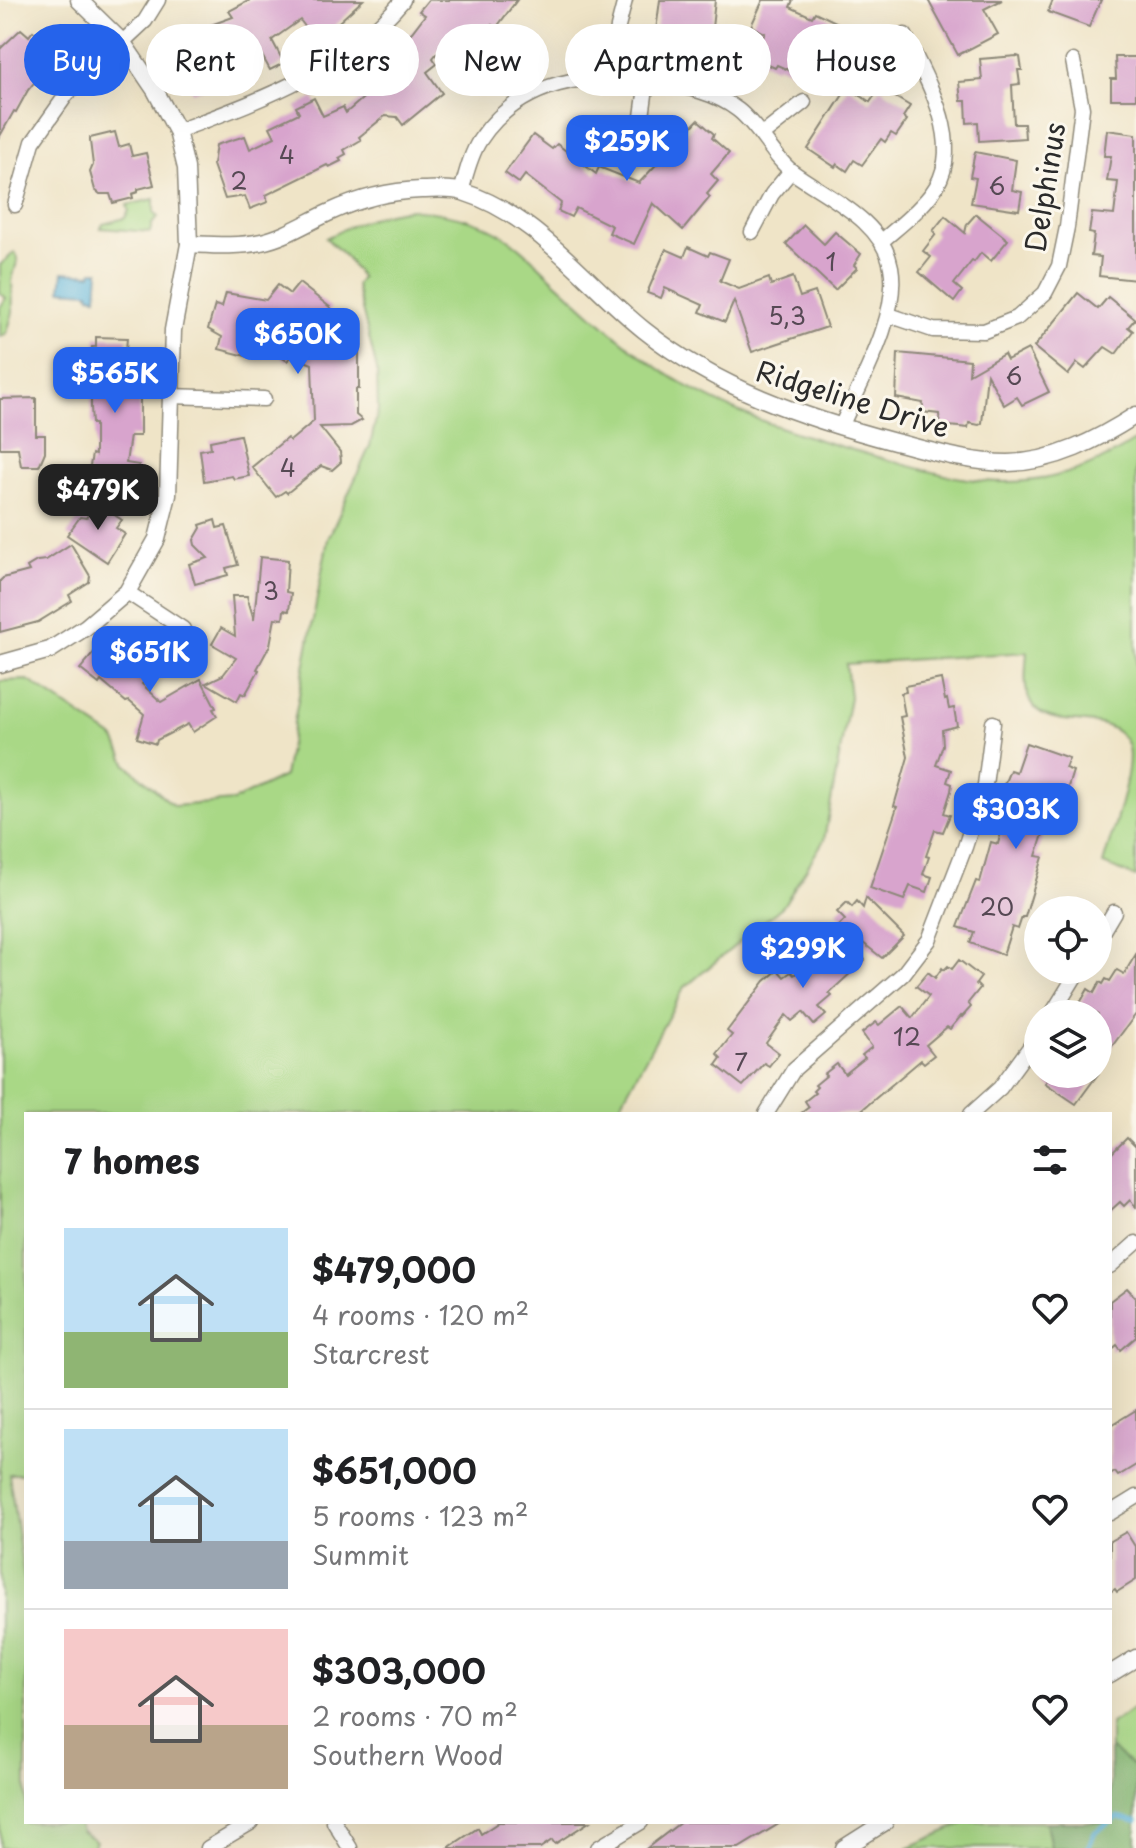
<!DOCTYPE html>
<html lang="en">
<head>
<meta charset="utf-8">
<style>
	:root { --surface:#fff; --page:#f2f2f2; --text:#202124; --muted:#757577; --line:#e0e0e0; --accent:#2563eb }
	body { margin:0; font-family:"Playpen Sans",sans-serif; background:var(--page); color:var(--text); height:100vh; display:flex; flex-direction:column; font-size:30px; white-space:nowrap }
	* { box-sizing:border-box; margin:0 }
	p { font-size:26px; color:var(--muted) }
	.icon { flex:none; width:44px; height:44px; fill:none; stroke:currentColor; stroke-width:2; stroke-linecap:round; stroke-linejoin:round }
	.map { position:relative; flex:1; overflow:hidden }
	.panel { position:absolute; left:24px; top:1112px; width:1088px; height:712px; display:flex; flex-direction:column; background:var(--surface); border-radius:0px; box-shadow:0 8px 32px #0002 }
	.panel>* { flex:none }
	.hud { position:absolute; left:24px; top:24px; width:1088px; height:72px; display:flex; gap:16px }
	.buttons { position:absolute; left:1024px; top:896px; display:grid; gap:16px }
	.buttons a { display:grid; place-items:center; width:88px; height:88px; border-radius:50%; background:var(--surface); box-shadow:0 8px 32px #0002; font-size:40px }
	.price { position:absolute; translate:-50% -68px; padding:0 18px; border-radius:16px; background:var(--accent); color:#fff; font-size:26px; line-height:52px; filter:drop-shadow(0 2px 4px #0008) }
	.price::after { content:''; position:absolute; left:50%; top:48px; width:24px; height:18px; margin-left:-12px; background:inherit; clip-path:polygon(0 0,100% 0,50% 100%) }
	.price.current { background:#222; color:#fff }
	ul { padding:0; list-style:none }
	li { display:flex; align-items:center; gap:24px; height:200px; padding:0 40px }
	li+li { border-top:2px solid var(--line) }
	li span { display:grid; place-items:center; flex:none; width:224px; height:160px; border-radius:0px; color:#555 }
	li>.icon { margin-inline-start:auto }
	span .icon { width:96px; height:96px; fill:#fffc; stroke-width:1 }
	li b { font-size:34px }
	h2 { display:flex; justify-content:space-between; align-items:center; height:96px; padding:0 40px; font-size:34px }
	.pill { padding:0 28px; border-radius:36px; background:var(--surface); box-shadow:0 8px 32px #0002; font-size:28px; line-height:72px }
	.pill.current { background:var(--accent); color:#fff }
	.map>svg:first-child { display:block }
	.green { fill:#a9d886; stroke:#6a8258; stroke-width:2 }
	.forest { fill:#86b873; stroke:#58724f; stroke-width:2 }
	.water { fill:#5eb5db; stroke:#447083; stroke-width:2 }
	.lines { fill:none; stroke-linecap:round; stroke-linejoin:round }
	.stream { stroke:#5eb5db; stroke-width:5 }
	.building { fill:#d8a4cd }
	.minor-casing { stroke:#8d8879; stroke-width:17 }
	.tertiary-casing { stroke:#8d8879; stroke-width:19 }
	.minor { stroke:#fff; stroke-width:14 }
	.tertiary { stroke:#fff; stroke-width:16 }
	.labels { text-anchor:middle; dominant-baseline:central; stroke-width:6; stroke-linejoin:round; paint-order:stroke }
	.number-label { font-size:24px; fill:#564954 }
	.street-label { font-size:28px; fill:#2b2b2b; stroke:#fbf7ec }
</style>
</head>
<body>
<div class="map">
<svg width="1136" height="1848" viewBox="0 0 1136 1848">
	<rect width="100%" height="100%" fill="#fbf7ec"/>
	<filter id="ink" filterUnits="userSpaceOnUse"><feTurbulence type="fractalNoise" baseFrequency=".0125" numOctaves="2"/><feDisplacementMap in="SourceGraphic" scale="16" xChannelSelector="R" yChannelSelector="G"/><feConvolveMatrix kernelMatrix="1 2 1 2 8 2 1 2 1" color-interpolation-filters="sRGB"/></filter>
	<filter id="wash" filterUnits="userSpaceOnUse"><feTurbulence type="fractalNoise" baseFrequency=".006" numOctaves="4" result="noise"/><feDisplacementMap in="SourceGraphic" scale="32" xChannelSelector="R" yChannelSelector="G"/><feGaussianBlur stdDeviation="1.8" result="paint"/><feColorMatrix in="noise" values="0 0 0 0 0 0 0 0 0 0 0 0 0 0 0 0 0 1.4 0 .05"/><feComposite in="paint" operator="in"/></filter>
	<g filter="url(#wash)">
		<rect width="100%" height="100%" fill="#efe4c7"/>
		<g class="green">
			<polygon points="154,199 154,214 158,217 152,224 150,232 101,228 103,224 125,218 129,211 127,205"/>
			<path d="M 411,209 C 441,213 472,217 499,233 C 520,245 536,263 554,280 C 585,308 617,339 651,363 C 717,411 796,434 874,456 C 927,471 979,488 1035,480 C 1072,475 1105,461 1136,440 L 1136,877 L 1103,864 C 1110,839 1136,766 1127,744 C 1111,706 1048,736 1030,701 C 1023,687 1026,667 1027,652 L 846,664 L 850,697 L 824,840 L 783,906 L 684,988 L 615,1114 L 26,1114 L 26,1474 L 9,1474 L 26,1593 L 26,1822 L 78,1822 L 81,1831 L 96,1841 L 93,1848 L 0,1848 L 0,681 L 28,680 L 115,739 L 127,765 L 174,806 L 233,801 L 284,776 L 328,539 L 370,446 L 378,410 L 377,370 L 356,285 L 361,278 L 346,257 L 326,238 C 354,223 379,213 411,209 Z"/>
			<polygon points="15,252 18,258 12,280 13,312 7,333 0,337 0,307 6,298 0,293 0,265"/>
			<polygon points="1136,1707 1136,1848 907,1848 967,1822 1110,1822 1110,1724"/>
		</g>
		<polygon class="forest" points="1110,1748 1136,1768 1136,1848 1051,1848 1046,1822 1110,1822"/>
		<polygon class="water" points="92,271 99,271 97,297 90,296 89,292 61,290 63,272 91,274"/>
		<g class="lines">
			<polyline class="stream" points="1088,1848 1095,1832 1118,1817 1136,1821"/>
		</g>
		<g id="blocks">
			<g class="building">
				<polygon points="250,0 363,0 317,42 300,20 272,40 284,63 270,70 259,50 229,66 233,78 192,92 178,52 196,45 193,36 198,34 197,30 233,17 229,11"/>
				<polygon points="428,0 517,0 496,28 492,25 469,55 448,39 433,58 437,64 427,72 442,93 403,125 397,117 385,116 359,137 361,140 344,150 346,154 339,158 341,161 329,167 327,165 266,195 268,202 250,209 245,196 225,199 213,165 216,145 245,136 250,149 275,137 270,127 299,113 296,107 314,98 323,116 343,107 346,113 370,92 356,73 391,40 395,45 412,32 425,15 419,11"/>
				<polygon points="660,0 715,0 712,28 702,27 699,56 653,53"/>
				<polygon points="763,0 793,0 790,7 812,17 815,12 838,23 821,61 802,52 793,72 777,65 775,68 753,58 765,33 751,26"/>
				<polygon points="928,0 1002,0 984,9 998,34 958,55"/>
				<polygon points="1053,0 1101,0 1089,27 1048,12"/>
				<polygon points="21,29 29,36 33,31 47,43 41,50 52,61 28,90 16,112 14,111 0,136 0,49"/>
				<polygon points="1017,56 1020,57 1022,70 1018,70 1020,84 1012,85 1014,124 1024,124 1025,138 979,141 978,122 967,123 966,101 961,101 959,82 982,80 980,59"/>
				<polygon points="1115,57 1136,57 1136,99 1111,99 1111,79 1116,79"/>
				<polygon points="848,87 870,102 880,88 910,106 903,117 907,120 896,136 891,133 885,142 881,139 862,165 854,160 847,171 837,164 835,167 808,149"/>
				<polygon points="698,120 714,134 712,138 729,153 711,174 718,181 707,194 710,197 683,230 653,203 634,244 609,233 612,226 576,208 571,217 558,211 561,203 525,175 519,183 505,173 533,135 552,149 557,144 596,174 599,167 639,183"/>
				<polygon points="1107,130 1136,134 1136,280 1099,276 1101,257 1091,256 1094,234 1089,233 1092,213 1114,215 1118,182 1107,181 1111,156 1104,156"/>
				<polygon points="115,132 119,147 129,144 132,156 146,153 154,185 138,189 138,192 132,194 133,198 113,203 110,194 100,194 95,190 90,172 93,165 90,141 90,138"/>
				<polygon points="975,152 1016,160 1012,190 1022,192 1019,210 971,203 976,178 970,177"/>
				<polygon points="976,214 1008,240 991,261 981,253 974,262 972,261 954,284 962,291 954,302 919,272 931,257 923,251 936,234 933,231 945,216 965,233 967,224"/>
				<polygon points="804,225 824,244 835,232 861,254 854,265 857,268 835,290 786,244"/>
				<polygon points="688,247 708,256 710,252 729,259 720,281 739,289 769,278 771,285 793,277 800,297 815,292 827,327 752,352 734,301 725,322 700,312 703,305 665,288 661,298 647,293 666,249 684,257"/>
				<polygon points="299,283 331,308 322,319 340,336 346,336 352,341 353,351 359,351 359,389 356,389 356,415 362,420 351,426 320,427 340,452 341,462 332,470 321,466 287,493 285,491 276,497 252,467 287,438 290,441 314,421 312,364 292,356 287,361 270,349 286,331 258,309 246,356 219,349 222,337 208,329 215,305 222,307 226,293 266,300 278,285 290,294"/>
				<polygon points="1078,293 1098,309 1108,297 1135,319 1128,327 1133,331 1116,354 1105,347 1085,369 1077,363 1068,375 1034,347"/>
				<polygon points="96,337 127,338 126,350 140,350 140,436 130,436 126,463 139,465 134,497 90,488 90,483 87,483 89,473 85,468 90,466 92,454 95,455 95,424 92,424 91,407 91,400 94,397 94,376 92,376 90,365 92,347 96,347"/>
				<polygon points="1028,349 1049,392 1022,405 1017,397 1004,405 987,374 982,423 979,425 969,423 968,428 940,425 939,414 922,412 923,403 896,398 898,353 970,360 969,374 1004,354 1007,360"/>
				<polygon points="36,398 36,435 45,435 45,452 39,466 21,466 18,448 0,448 0,399"/>
				<polygon points="240,435 249,476 234,479 232,476 204,481 200,450 211,448 210,441"/>
				<polygon points="96,503 122,520 116,528 125,534 107,562 67,535 80,517 86,518"/>
				<polygon points="215,520 217,528 226,526 238,565 226,568 228,575 195,584 189,564 208,558 195,545 194,540 201,528 200,525"/>
				<polygon points="71,544 90,576 89,582 69,595 72,601 38,622 0,632 0,581 3,578 29,571 27,567 37,561 46,560"/>
				<polygon points="260,557 288,560 286,592 291,593 289,611 284,610 283,619 275,618 270,645 257,669 259,670 245,695 241,693 237,701 206,683 223,675 236,658 212,644 221,628 235,636 232,596 247,596 254,620"/>
				<polygon points="122,644 135,654 139,650 151,660 152,673 142,684 161,702 201,679 216,708 213,709 217,716 193,732 188,724 157,740 156,744 137,738 144,714 129,701 126,702 101,681 99,684 80,669 97,649 102,654 107,648 114,654"/>
				<polygon points="941,679 945,700 947,699 949,709 954,708 957,726 942,730 943,745 936,765 951,770 947,782 952,784 951,791 944,813 950,815 943,832 935,830 926,856 929,857 923,874 932,877 927,892 910,886 904,900 870,888 897,807 894,806 908,757 900,717 905,716 901,693 906,692 905,686"/>
				<polygon points="1026,743 1069,758 1065,768 1073,771 1067,790 1061,788 1049,816 1036,856 1043,857 1025,917 1022,917 1018,929 1012,927 1003,955 970,943 974,932 958,927 976,881 980,882 991,842 998,844 1002,828 1007,830 1012,817 1020,793 1003,787 1010,770 1016,772"/>
				<polygon points="866,898 904,936 882,958 853,935 849,940 865,960 829,993 832,996 819,1007 826,1015 814,1025 803,1012 792,1021 786,1015 766,1043 779,1053 769,1066 764,1063 743,1086 716,1065 721,1058 717,1054 732,1035 727,1031 765,981 778,970 784,977 791,972 794,975 828,947 823,942 845,920 837,912 847,902 852,907 857,901 863,908"/>
				<polygon points="1136,954 1136,1014 1098,1065 1098,1014 1080,1003 1088,989 1094,993 1100,982 1103,984 1106,979 1110,981 1117,970 1124,974"/>
				<polygon points="959,960 981,977 976,984 980,988 968,1003 971,1007 962,1017 961,1016 950,1029 947,1027 926,1045 934,1055 924,1063 921,1060 857,1114 800,1114 809,1107 805,1101 815,1093 813,1091 817,1087 815,1085 826,1076 824,1074 837,1064 845,1074 865,1058 862,1055 872,1047 862,1033 876,1022 879,1025 902,1006 912,1018 929,996 916,986 928,972 935,978 942,968 944,970 948,966 952,969"/>
				<polygon points="1052,1074 1098,1074 1076,1104 1045,1083"/>
				<polygon points="1127,1138 1136,1147 1136,1207 1130,1200 1124,1206 1120,1202 1110,1211 1110,1155"/>
				<polygon points="1127,1288 1136,1298 1136,1337 1121,1350 1117,1345 1110,1351 1110,1301"/>
				<polygon points="1136,1410 1136,1465 1118,1476 1115,1472 1110,1475 1110,1426"/>
				<polygon points="1126,1532 1136,1548 1136,1580 1117,1592 1115,1589 1110,1592 1110,1541"/>
				<polygon points="499,1822 589,1822 555,1844 552,1840 540,1848 448,1848 478,1828 481,1834"/>
				<polygon points="681,1822 782,1822 739,1848 647,1848"/>
			</g>
		</g>
	</g>
	<g filter="url(#ink)">
		<use href="#blocks" fill-opacity="0" stroke="#8d8879" stroke-width="2"/>
		<g class="lines">
			<defs>
				<g id="minor">
					<polyline points="612,77 618,27 625,0"/>
					<path d="M 177,131 C 260,100 344,71 403,0"/>
					<polyline points="762,135 804,102"/>
					<polyline points="638,146 647,80"/>
					<path d="M 461,192 C 466,175 470,155 480,140 C 519,81 591,69 658,82 C 686,87 715,92 738,110 C 760,127 773,158 794,173 C 829,198 883,221 891,267 C 900,315 860,383 841,427"/>
					<polyline points="15,205 33,142 67,94 145,21 158,0"/>
					<polyline points="752,232 772,194 791,171"/>
					<path d="M 882,241 C 899,226 919,211 932,193 C 968,145 926,80 905,35"/>
					<polyline points="889,315 933,330 984,331 1017,318 1045,293 1059,266 1067,227 1082,108 1073,61"/>
					<polyline points="170,396 264,399"/>
					<polyline points="127,592 183,629"/>
					<polyline points="1098,939 1114,912"/>
					<polyline points="1052,1014 1079,970"/>
					<polyline points="766,1114 794,1069 903,974 929,940 965,847 985,785 993,723"/>
					<polyline points="971,1114 1000,1088 1038,1036"/>
					<polyline points="1110,1266 1136,1243"/>
					<polyline points="1110,1513 1136,1497"/>
					<polyline points="334,1822 350,1848"/>
					<polyline points="208,1848 252,1822"/>
					<polyline points="598,1848 641,1822"/>
				</g>
				<g id="tertiary">
					<path d="M 189,244 C 213,245 237,247 261,242 C 285,237 306,223 328,213 C 358,199 387,191 421,190 C 434,190 450,188 463,192 C 537,215 585,283 644,330 C 718,389 805,418 895,442 C 931,451 970,463 1008,463 C 1055,462 1097,440 1136,415"/>
					<polyline points="0,664 50,650 86,627 127,592 157,539 168,495 173,330 189,244 186,168 177,131 155,90 123,43 79,0"/>
					<polyline points="1110,1674 1136,1658"/>
					<polyline points="844,1848 885,1822"/>
				</g>
			</defs>
			<use href="#minor" class="minor-casing"/>
			<use href="#tertiary" class="tertiary-casing"/>
			<use href="#minor" class="minor"/>
			<use href="#tertiary" class="tertiary"/>
		</g>
	</g>
	<g class="labels">
		<g class="number-label">
			<text x="287" y="154">4</text>
			<text x="239" y="180">2</text>
			<text x="997" y="185">6</text>
			<text x="831" y="261">1</text>
			<text x="787" y="315">5,3</text>
			<text x="1014" y="375">6</text>
			<text x="288" y="467">4</text>
			<text x="271" y="590">3</text>
			<text x="997" y="906">20</text>
			<text x="907" y="1036">12</text>
			<text x="741" y="1061">7</text>
		</g>
		<g class="street-label">
			<text transform="translate(1044 187) rotate(-81)">Delphinus</text>
			<text transform="translate(853 398) rotate(17)">Ridgeline Drive</text>
		</g>
	</g>
</svg>
<div class="buttons">
<a><svg class="icon" aria-label="locate" viewBox="0 0 24 24"><circle cx="12" cy="12" r="6"/><path d="M12 2v4M12 18v4M2 12h4M18 12h4"/></svg></a>
<a><svg class="icon" aria-label="layers" viewBox="0 0 24 24"><path d="M12 4l9 5-9 5-9-5zM3 14l9 5 9-5"/></svg></a>
</div>
<b class="price" style="left:627px;top:183px">$259K</b>
<b class="price" style="left:298px;top:376px">$650K</b>
<b class="price" style="left:115px;top:415px">$565K</b>
<b class="price current" style="left:98px;top:532px">$479K</b>
<b class="price" style="left:150px;top:694px">$651K</b>
<b class="price" style="left:1016px;top:851px">$303K</b>
<b class="price" style="left:803px;top:990px">$299K</b>
<div class="hud">
<a class="pill current">Buy</a>
<a class="pill">Rent</a>
<a class="pill">Filters</a>
<a class="pill">New</a>
<a class="pill">Apartment</a>
<a class="pill">House</a>
</div>
<section class="panel">
<h2>7 homes<svg class="icon" aria-label="filters" viewBox="0 0 24 24"><path d="M4 7h16M4 17h16"/><circle cx="9" cy="7" r="2"/><circle cx="15" cy="17" r="2"/></svg></h2>
<ul>
<li><span style="background:linear-gradient(#bfe0f5 65%,#8fb573 0)"><svg class="icon" aria-label="home" viewBox="0 0 24 24"><path d="M3 11l9-7 9 7M6 9v11h12V9"/></svg></span><div><b>$479,000</b><p>4 rooms · 120 m²</p><p>Starcrest</p></div><svg class="icon" aria-label="heart" viewBox="0 0 24 24"><path d="M12 20l-8-8c-3-5 5-10 8-4 3-6 11-1 8 4z"/></svg></li>
<li><span style="background:linear-gradient(#bfe0f5 70%,#9aa5b1 0)"><svg class="icon" aria-label="home" viewBox="0 0 24 24"><path d="M3 11l9-7 9 7M6 9v11h12V9"/></svg></span><div><b>$651,000</b><p>5 rooms · 123 m²</p><p>Summit</p></div><svg class="icon" aria-label="heart" viewBox="0 0 24 24"><path d="M12 20l-8-8c-3-5 5-10 8-4 3-6 11-1 8 4z"/></svg></li>
<li><span style="background:linear-gradient(#f6c9c9 60%,#b9a48a 0)"><svg class="icon" aria-label="home" viewBox="0 0 24 24"><path d="M3 11l9-7 9 7M6 9v11h12V9"/></svg></span><div><b>$303,000</b><p>2 rooms · 70 m²</p><p>Southern Wood</p></div><svg class="icon" aria-label="heart" viewBox="0 0 24 24"><path d="M12 20l-8-8c-3-5 5-10 8-4 3-6 11-1 8 4z"/></svg></li>
</ul>
</section>
</div>
</body>
</html>
